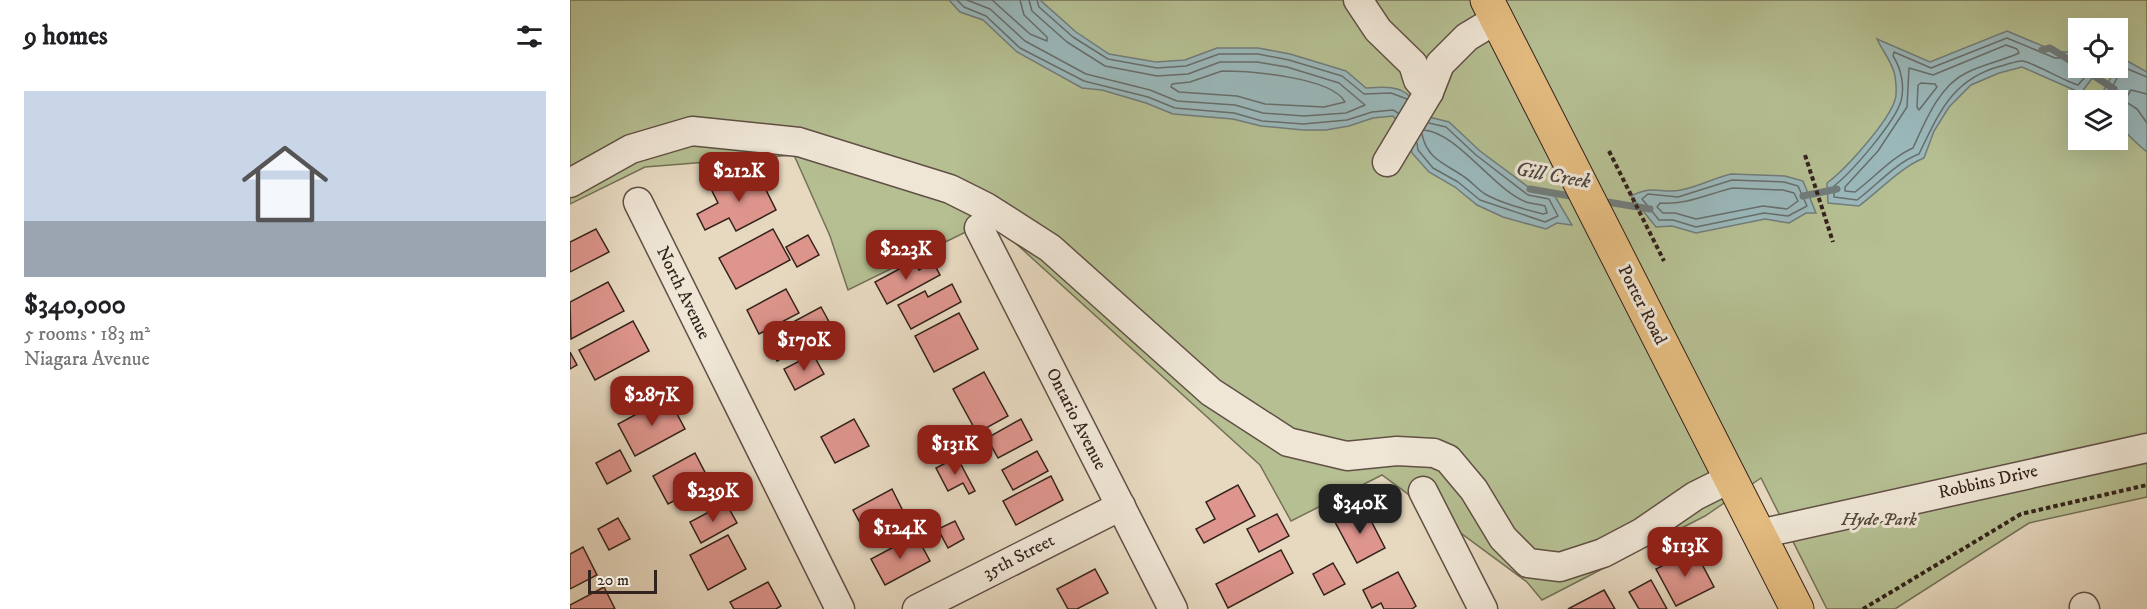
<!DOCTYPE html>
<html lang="en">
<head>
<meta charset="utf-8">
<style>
	:root { --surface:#fff; --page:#f6f6f6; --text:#202124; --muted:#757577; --accent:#8f2418 }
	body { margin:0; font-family:"IM FELL DW Pica",serif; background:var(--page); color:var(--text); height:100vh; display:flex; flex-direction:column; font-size:22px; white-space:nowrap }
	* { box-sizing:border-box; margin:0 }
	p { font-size:20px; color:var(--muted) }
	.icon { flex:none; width:33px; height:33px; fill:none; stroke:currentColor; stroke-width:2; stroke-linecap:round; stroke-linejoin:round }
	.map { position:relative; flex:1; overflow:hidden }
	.panel { display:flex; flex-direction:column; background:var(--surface); width:570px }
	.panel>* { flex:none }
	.fabs { position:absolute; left:1498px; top:18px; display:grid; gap:12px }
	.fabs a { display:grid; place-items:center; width:60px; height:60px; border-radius:0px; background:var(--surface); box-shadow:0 6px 24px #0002; font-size:30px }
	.scale { position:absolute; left:18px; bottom:15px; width:69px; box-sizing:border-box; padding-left:6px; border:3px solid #34231c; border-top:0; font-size:16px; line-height:21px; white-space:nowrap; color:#34231c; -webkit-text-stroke:4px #efe6d6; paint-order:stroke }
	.price { position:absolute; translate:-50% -51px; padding:0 14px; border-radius:12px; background:var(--accent); color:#fff; font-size:20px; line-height:39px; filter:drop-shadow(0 2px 3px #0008) }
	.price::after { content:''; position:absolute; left:50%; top:36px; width:18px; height:14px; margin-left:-9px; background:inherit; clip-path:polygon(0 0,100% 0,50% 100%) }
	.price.on { background:#222; color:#fff }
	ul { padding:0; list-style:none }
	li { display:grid; align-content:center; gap:12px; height:318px; padding:0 24px }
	li span { display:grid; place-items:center; height:186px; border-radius:0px; color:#555 }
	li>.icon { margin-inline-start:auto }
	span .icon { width:108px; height:108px; fill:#fffc; stroke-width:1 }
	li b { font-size:26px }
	h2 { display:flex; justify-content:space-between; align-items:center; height:72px; padding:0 24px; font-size:26px }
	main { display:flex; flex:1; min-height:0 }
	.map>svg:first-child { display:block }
	.green { fill:#b5bf92; stroke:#747157; stroke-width:1.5; fill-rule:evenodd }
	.water { fill:#9ab8bb; stroke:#717c7b; stroke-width:1.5 }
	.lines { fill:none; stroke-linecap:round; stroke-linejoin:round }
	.shore { stroke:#676e6c; stroke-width:1.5 }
	.stream { stroke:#717c7b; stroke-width:7 }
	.building { fill:#de958d; stroke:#34231c; stroke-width:1.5 }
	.minor-casing { stroke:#615045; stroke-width:31 }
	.major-casing { stroke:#34231c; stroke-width:35 }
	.path { stroke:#34231c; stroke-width:4; stroke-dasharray:4.5 3; stroke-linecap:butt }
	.minor { stroke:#efe6d6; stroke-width:28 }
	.major { stroke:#e4bc80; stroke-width:33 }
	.labels { text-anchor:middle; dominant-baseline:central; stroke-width:6; stroke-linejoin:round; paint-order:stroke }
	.street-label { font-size:18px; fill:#34231c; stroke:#efe6d6 }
	.park-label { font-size:18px; font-style:italic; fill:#544a3a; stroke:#efe6d6 }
	.water-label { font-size:20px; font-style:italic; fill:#4e4844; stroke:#efe6d6 }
</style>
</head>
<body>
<main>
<section class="panel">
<h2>9 homes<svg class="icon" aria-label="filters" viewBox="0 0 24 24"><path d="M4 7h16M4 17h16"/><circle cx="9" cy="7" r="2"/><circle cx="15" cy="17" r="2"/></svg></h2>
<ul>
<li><span style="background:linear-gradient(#c9d6e8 70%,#9aa5b1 0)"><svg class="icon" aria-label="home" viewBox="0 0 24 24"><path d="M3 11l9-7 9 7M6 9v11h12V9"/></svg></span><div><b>$340,000</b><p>5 rooms · 183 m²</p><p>Niagara Avenue</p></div></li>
</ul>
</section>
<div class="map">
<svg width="1577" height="609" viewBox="0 0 1577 609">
	<rect width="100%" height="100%" fill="#e7d9c0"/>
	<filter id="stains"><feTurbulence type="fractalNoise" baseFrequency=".00333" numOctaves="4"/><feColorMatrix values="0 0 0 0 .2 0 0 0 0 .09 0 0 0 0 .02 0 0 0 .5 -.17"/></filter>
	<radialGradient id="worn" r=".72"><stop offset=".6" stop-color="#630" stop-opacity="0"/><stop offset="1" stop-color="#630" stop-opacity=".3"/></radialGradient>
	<path class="green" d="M 0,0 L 1577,0 L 1577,497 L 1459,523 L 1325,609 L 1257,609 L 1191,478 L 1135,516 L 972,600 L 957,582 L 812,475 L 721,521 L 690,465 L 420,220 L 278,290 L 260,236 L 224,155 L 75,167 L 0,204 ZM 1509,28 L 1548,28 L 1548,68 L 1509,68 ZM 1509,100 L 1548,100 L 1548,140 L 1509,140 Z"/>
	<g class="water">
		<path d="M 379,0 L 470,0 L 506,32 L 539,54 L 586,62 L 615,60 L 647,48 L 688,48 L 720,54 L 776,71 L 796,88 C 830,86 836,87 855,116 L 879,122 L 910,151 L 961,189 L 983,193 L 1002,225 L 987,223 L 976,229 L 933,217 L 907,205 L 885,187 L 859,172 L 842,153 L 839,135 L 823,116 L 803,118 L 779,126 L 756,130 L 733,130 L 691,126 L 663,119 L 603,114 L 576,103 L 532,90 L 512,88 L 447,52 L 413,20 L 390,12 Z"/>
		<path d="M 1437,31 L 1487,52 L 1509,52 L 1509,68 L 1530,68 L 1511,93 L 1452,67 L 1429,73 L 1401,85 L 1379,107 L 1364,131 L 1354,158 C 1331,167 1309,191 1289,206 L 1258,203 L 1257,183 C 1276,169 1318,122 1325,100 C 1327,94 1326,83 1325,76 C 1323,63 1313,52 1307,39 L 1360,62 Z"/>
		<path d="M 1552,58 L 1577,72 L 1577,152 C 1556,134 1548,130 1548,100 L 1535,100 L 1531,95 Z"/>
		<path d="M 1161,174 L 1215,176 L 1233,181 L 1246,213 L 1236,213 L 1219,223 L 1195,219 L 1126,233 L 1102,226 L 1086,227 L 1061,196 C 1084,184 1090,194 1111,190 C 1128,187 1144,178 1161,174 Z"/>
	</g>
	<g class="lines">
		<g class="shore">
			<polyline points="387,0 394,7 416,16 450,48 514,81 578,97 605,108 664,113 692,121 733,124 777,120 802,112 823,110 828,113"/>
			<polyline points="397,0 420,9 455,41 516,74 580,90 607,101 665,105 693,113 734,116 776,113 795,105 769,83 717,67 687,62 650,62 618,74 587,76 535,66 497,42 462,11 459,0"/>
			<polyline points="422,0 460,34 477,41 477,37 454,15 450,0"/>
			<polyline points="467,0 469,7 503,37 538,59 587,68 616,66 649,54 688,54 719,60 772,76 794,94 821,93 837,99"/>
			<path d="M 1436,45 L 1447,49 L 1449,53 C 1432,61 1413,64 1396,73 C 1369,86 1355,122 1343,148 C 1322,157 1304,178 1285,192 L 1275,191 L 1275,187 L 1308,151 L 1337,107 L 1339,68 L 1363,75 Z"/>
			<path d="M 1509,58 L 1485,58 L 1437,38 L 1361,68 L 1324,52 L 1323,56 C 1331,68 1335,86 1331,101 C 1325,122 1282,172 1264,186 L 1264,197 L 1287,200 C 1307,185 1327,162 1349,154 C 1369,113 1382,79 1431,66 C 1437,65 1447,60 1453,61 C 1464,63 1494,81 1508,85 L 1523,68"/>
			<path d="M 652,71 C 679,71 762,77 775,102 L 754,107 L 695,104 L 667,96 L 609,92 L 601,87 L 602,84 L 620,82 Z"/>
			<polygon points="1351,83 1365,84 1367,87 1349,110 1347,107 1348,85"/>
			<polyline points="1577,94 1561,90 1556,98 1556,102 1567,109 1577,123"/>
			<polyline points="1539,100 1539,93 1553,67 1577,77"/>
			<path d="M 852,134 C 857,159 874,163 893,176 C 901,181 907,189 915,194 C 933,204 954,209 973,214 L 977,213 L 975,206 C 969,204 962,204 956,202 C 923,189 888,133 854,130"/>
			<polyline points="847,143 848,150 863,168 888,182 910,200 975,222 988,216 979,199 958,195 906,155 876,127 859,123"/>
			<polygon points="1162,180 1214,182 1228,186 1237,206 1218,216 1194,213 1126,227 1103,220 1089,220 1072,199 1078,194 1108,197"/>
			<path d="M 1163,188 L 1213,190 L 1224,193 L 1228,201 L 1217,209 L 1193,206 L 1126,219 L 1105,213 L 1093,213 L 1087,207 L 1090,203 C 1117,205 1137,194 1163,188 Z"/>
		</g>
		<g class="stream">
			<polyline points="1472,50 1480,48 1509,66"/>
			<polyline points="1518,72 1544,89"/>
			<polyline points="960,189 1006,197"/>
			<polyline points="1233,196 1267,189"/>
			<polyline points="1031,201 1080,209"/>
		</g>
	</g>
	<g class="building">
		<polygon points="185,168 206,210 166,231 159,218 135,230 127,214 148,203 142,191"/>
		<polygon points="26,229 39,252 0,272 0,242"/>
		<polygon points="203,229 220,260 166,289 149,258"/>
		<polygon points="238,235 249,255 227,267 216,247"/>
		<polygon points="344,261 349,270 363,262 370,275 317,304 305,282"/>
		<polygon points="38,282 54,311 1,339 0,302"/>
		<polygon points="382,284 391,302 341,329 328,305 355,291 358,297"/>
		<polygon points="216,289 229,313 189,334 177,310"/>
		<polygon points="251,307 264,331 207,361 195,337"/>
		<polygon points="389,313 408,349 364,372 345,336"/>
		<polygon points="63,321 79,351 25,380 9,350"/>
		<polygon points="0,352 7,365 0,369"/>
		<polygon points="243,354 254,374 225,390 214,369"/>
		<polygon points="414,372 438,416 407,433 383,389"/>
		<polygon points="98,397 115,429 65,456 48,424"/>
		<polygon points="284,419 299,446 265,463 251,437"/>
		<polygon points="451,419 462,440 428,458 417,438"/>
		<polygon points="50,450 61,471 37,484 26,463"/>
		<polygon points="467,451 478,471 443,490 432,470"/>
		<polygon points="125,453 140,482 98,504 83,476"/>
		<polygon points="387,457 405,491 399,494 393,483 378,491 366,468"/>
		<polygon points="481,476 493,500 446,525 433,501"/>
		<polygon points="668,485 685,516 634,543 626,529 645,519 636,502"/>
		<polygon points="322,489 333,511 295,532 283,510"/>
		<polygon points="156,503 167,523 131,543 120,522"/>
		<polygon points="794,507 815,548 787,563 765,522"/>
		<polygon points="707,514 719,536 689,552 677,529"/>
		<polygon points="48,518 60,539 39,550 28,529"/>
		<polygon points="385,521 394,539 378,548 368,529"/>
		<polygon points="158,535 176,569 138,590 120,555"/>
		<polygon points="346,535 360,561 315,585 301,559"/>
		<polygon points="13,547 27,575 0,589 0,554"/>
		<polygon points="1124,549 1144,587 1106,606 1086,569"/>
		<polygon points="711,550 723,573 658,608 646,584"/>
		<polygon points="763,563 775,584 754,595 743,574"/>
		<polygon points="525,569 538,593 507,609 498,609 487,589"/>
		<polygon points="828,572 846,606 842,609 814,609 811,603 802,608 793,590"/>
		<polygon points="1081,580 1097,609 1069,609 1059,592"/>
		<polygon points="198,582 211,606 206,609 164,609 160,602"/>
		<polygon points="34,587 45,609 0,609 0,605"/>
		<polygon points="1034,590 1045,609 998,609"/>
	</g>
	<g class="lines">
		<defs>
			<g id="minor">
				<polyline points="788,0 808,30 843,64 848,80 859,92"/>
				<polyline points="817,162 859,92 870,64 897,37 927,19"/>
				<polyline points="0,183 61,149 122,131 229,142 380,189 416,207 480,248 641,392 718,442 777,456 827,451 864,453 878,459 904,490 933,538 958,563 990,567 1033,553 1071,533 1125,496 1161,478"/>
				<polyline points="68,202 270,609"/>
				<polyline points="409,228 603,609"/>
				<polyline points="853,491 913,609"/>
				<polyline points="1189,534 1577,448"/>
				<polyline points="1514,607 1515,609"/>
				<polyline points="347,609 551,506"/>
			</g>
			<polyline id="major" points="917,0 1227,609"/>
		</defs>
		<use href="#minor" class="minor-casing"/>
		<use href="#major" class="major-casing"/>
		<g class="path">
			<polyline points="1039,151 1094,261"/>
			<polyline points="1235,155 1263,242"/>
			<polyline points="1293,609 1451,514 1577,485"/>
		</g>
		<use href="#minor" class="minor"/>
		<use href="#major" class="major"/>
	</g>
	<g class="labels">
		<g class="street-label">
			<text transform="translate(113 293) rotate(64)">North Avenue</text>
			<text transform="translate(1072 305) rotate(63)">Porter Road</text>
			<text transform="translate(506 419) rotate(63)">Ontario Avenue</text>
			<text transform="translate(1418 482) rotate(-13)">Robbins Drive</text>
			<text transform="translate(449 557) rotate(-27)">35th Street</text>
		</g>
		<g class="park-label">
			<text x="1309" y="520">Hyde Park</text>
		</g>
		<g class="water-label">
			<text transform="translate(983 176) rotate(10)">Gill Creek</text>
		</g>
	</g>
	<rect width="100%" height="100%" filter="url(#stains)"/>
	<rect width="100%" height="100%" fill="url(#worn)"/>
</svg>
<div class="fabs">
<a><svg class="icon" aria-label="locate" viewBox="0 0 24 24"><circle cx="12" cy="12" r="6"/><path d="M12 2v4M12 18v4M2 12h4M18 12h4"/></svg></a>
<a><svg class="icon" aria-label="layers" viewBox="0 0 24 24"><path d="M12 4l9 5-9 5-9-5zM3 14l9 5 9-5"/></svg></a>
</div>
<div class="scale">20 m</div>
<b class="price" style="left:169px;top:203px">$212K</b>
<b class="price" style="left:336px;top:281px">$223K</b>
<b class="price" style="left:234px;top:372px">$170K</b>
<b class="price" style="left:82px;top:427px">$287K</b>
<b class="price" style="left:385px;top:476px">$131K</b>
<b class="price" style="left:143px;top:523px">$239K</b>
<b class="price on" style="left:790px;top:535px">$340K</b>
<b class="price" style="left:330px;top:560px">$124K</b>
<b class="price" style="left:1115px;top:578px">$113K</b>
</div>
</main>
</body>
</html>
